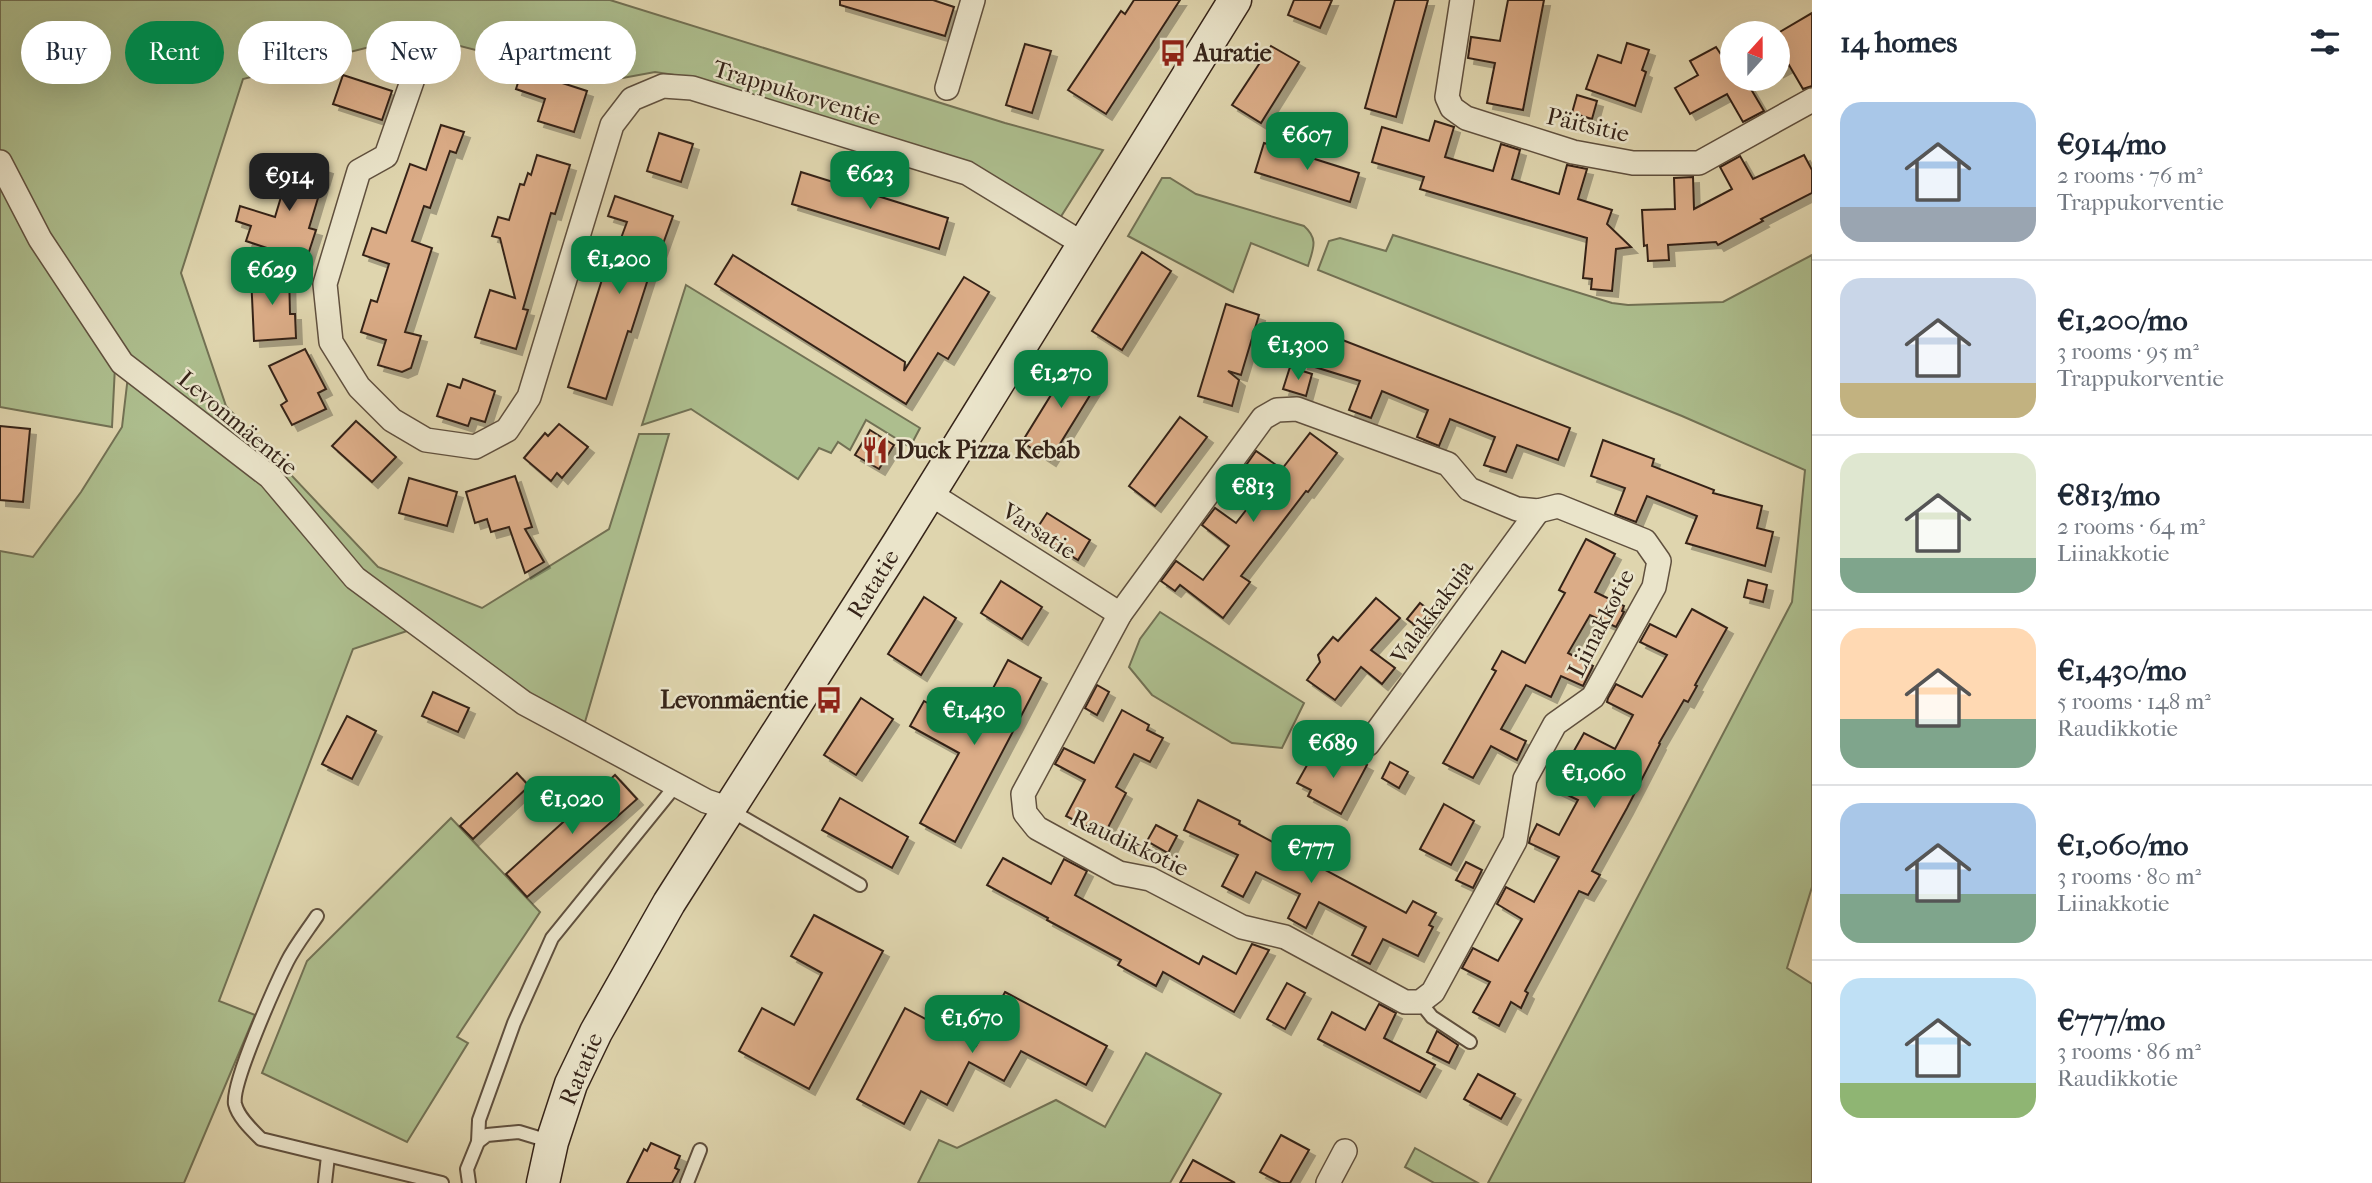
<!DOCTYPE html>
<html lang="en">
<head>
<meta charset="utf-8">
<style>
	:root { --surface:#fff; --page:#f2f2f3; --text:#1f2937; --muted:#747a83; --line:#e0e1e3; --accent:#0b8043 }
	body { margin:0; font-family:"IM FELL French Canon",serif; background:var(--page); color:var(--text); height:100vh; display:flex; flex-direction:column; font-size:26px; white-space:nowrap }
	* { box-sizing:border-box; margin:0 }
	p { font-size:23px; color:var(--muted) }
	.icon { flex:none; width:38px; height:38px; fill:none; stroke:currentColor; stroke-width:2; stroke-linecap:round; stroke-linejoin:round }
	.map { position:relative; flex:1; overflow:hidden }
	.panel { display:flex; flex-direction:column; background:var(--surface); width:560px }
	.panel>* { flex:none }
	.banner { position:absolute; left:21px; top:21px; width:665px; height:63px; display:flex; gap:14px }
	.needle { width:46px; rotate:21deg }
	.fabs { position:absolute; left:1720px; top:21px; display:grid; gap:14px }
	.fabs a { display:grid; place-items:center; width:70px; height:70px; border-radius:50%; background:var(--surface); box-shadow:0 7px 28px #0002; font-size:35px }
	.price { position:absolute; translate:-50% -60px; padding:0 16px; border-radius:14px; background:var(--accent); color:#fff; font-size:23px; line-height:46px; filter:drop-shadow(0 2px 4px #0008) }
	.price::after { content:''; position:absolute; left:50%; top:42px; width:21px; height:16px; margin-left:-10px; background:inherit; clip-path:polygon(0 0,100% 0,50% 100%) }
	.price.selected { background:#222; color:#fff }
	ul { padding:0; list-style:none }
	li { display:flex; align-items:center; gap:21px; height:175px; padding:0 28px }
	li+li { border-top:2px solid var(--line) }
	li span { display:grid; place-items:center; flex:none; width:196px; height:140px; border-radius:21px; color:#555 }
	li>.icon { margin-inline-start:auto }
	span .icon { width:84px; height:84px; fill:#fffc; stroke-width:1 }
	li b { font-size:30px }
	h2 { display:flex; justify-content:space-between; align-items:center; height:84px; padding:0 28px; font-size:30px }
	.tag { padding:0 24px; border-radius:32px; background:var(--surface); box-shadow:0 7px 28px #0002; font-size:24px; line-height:63px }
	.tag.selected { background:var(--accent); color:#fff }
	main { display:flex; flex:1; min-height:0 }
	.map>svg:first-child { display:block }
	.green { fill:#adbe8e; stroke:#727154; stroke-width:2 }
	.building { fill:#dbac87; stroke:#362419; stroke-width:2; filter:url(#shadow) }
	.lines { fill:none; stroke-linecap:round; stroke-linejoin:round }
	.lane-casing { stroke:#60503e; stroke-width:16 }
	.street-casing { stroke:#60503e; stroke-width:26 }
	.secondary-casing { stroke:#362419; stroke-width:35 }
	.lane { stroke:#eae4ca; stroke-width:12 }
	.street { stroke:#eae4ca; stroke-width:23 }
	.secondary { stroke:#eae4ca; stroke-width:32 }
	.labels { text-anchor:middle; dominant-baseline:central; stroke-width:5; stroke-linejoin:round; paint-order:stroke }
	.poi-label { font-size:24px; font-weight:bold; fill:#362419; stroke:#eae4ca; text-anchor:start }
	.street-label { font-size:24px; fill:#362419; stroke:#eae4ca }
</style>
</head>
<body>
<main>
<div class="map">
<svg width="1812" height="1183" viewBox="0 0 1812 1183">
	<defs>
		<filter id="shadow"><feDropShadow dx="6" dy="6" stdDeviation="0" flood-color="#0004"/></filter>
	</defs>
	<rect width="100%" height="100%" fill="#dfd5ae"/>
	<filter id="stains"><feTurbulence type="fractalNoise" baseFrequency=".00286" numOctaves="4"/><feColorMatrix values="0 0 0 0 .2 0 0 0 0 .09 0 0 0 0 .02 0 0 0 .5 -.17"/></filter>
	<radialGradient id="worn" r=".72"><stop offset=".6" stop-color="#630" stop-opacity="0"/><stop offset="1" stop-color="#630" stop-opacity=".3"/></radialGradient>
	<g class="green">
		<polygon points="0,0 610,0 1005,123 1103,150 1060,218 694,78 655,72 601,82 417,35 243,79 181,273 226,406 378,567 482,608 609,529 639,434 669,434 585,722 526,697 359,575 271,473 115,366 112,427 0,407"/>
		<path d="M 1162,178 L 1170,178 L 1196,194 L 1304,226 C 1319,239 1313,249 1308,266 L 1251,243 L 1233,292 L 1128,236 Z"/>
		<polygon points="1393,235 1612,303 1628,305 1723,302 1812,255 1812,887 1787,968 1812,984 1812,1183 1488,1183 1792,602 1805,470 1682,416 1318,270 1329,241 1340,238 1386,251"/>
		<polygon points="686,285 920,428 910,447 866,420 850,450 838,442 831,453 819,448 798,479 691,409 642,425"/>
		<polygon points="128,376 266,482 410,630 353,649 219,1001 255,1015 184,1183 0,1183 0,551 33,557 81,492 122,427"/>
		<polygon points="1160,612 1304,703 1282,748 1232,743 1152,695 1129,667 1140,639"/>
		<polygon points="451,818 540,912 457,1037 468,1043 407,1142 262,1073 307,961"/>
		<polygon points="1146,1053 1221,1094 1170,1183 918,1183 939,1140 957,1148 1056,1100 1105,1127"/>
		<polygon points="1415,1148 1478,1183 1434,1183 1405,1167"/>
	</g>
	<g class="building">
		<polygon points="840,0 933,0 954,7 945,36 840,5"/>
		<polygon points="1134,0 1180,0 1106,114 1068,90 1121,11 1125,14"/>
		<polygon points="1294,0 1332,0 1320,28 1288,15"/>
		<polygon points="1395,0 1428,0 1396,117 1365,108"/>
		<polygon points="1508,0 1544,0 1523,110 1487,103 1495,63 1468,58 1471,37 1500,41"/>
		<polygon points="1812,13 1812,86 1803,89 1789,65 1778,71 1778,33"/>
		<polygon points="1627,43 1649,50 1642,70 1646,72 1635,106 1586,89 1598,55 1621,63"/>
		<polygon points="1025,44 1051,51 1032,113 1006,105"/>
		<polygon points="1271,46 1299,62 1261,123 1232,105"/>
		<polygon points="1716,47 1732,71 1732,79 1745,79 1764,111 1743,122 1727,94 1690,114 1675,88 1698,75 1690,61"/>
		<polygon points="522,70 587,91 574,132 538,121 545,99 516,89"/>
		<polygon points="343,75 392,91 382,120 333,104"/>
		<polygon points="1577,95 1597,101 1592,119 1572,113"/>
		<polygon points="1435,121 1454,127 1445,157 1493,171 1501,144 1520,150 1512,179 1559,194 1567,165 1587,169 1578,199 1612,210 1607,224 1631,247 1616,249 1612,291 1591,289 1592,279 1583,278 1587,238 1420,189 1424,177 1372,162 1382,127 1429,141"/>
		<polygon points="441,125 464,132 456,153 450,151 430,208 424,206 412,241 432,248 405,332 421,336 411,368 402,372 378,365 386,340 361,332 371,300 377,302 389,264 363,255 372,228 386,233 410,164 426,170"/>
		<polygon points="659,133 693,144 681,182 647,171"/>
		<polygon points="1264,143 1359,173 1350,202 1255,172"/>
		<polygon points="537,155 570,165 555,214 551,213 523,309 528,310 516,349 475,337 490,290 515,298 500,238 492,236 498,217 509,220 520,184 524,185 528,173 531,175"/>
		<polygon points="1804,155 1812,170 1812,193 1761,219 1763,221 1718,245 1716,242 1668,245 1669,260 1648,261 1647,245 1644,246 1642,210 1675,209 1674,178 1693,177 1694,209 1732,189 1720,167 1740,156 1753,179"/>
		<polygon points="293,157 327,168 309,228 316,230 306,261 246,241 251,226 236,221 240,206 275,217"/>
		<polygon points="801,172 948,218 939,249 792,204"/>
		<polygon points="615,196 673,216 659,255 656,254 631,332 628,331 606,399 568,387 606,267 610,268 627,222 608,216"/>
		<polygon points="1142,252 1171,271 1122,350 1092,331"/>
		<polygon points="733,255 905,362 904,371 964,277 989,292 948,359 938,353 906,404 715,284"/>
		<polygon points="289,272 290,314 295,314 296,338 254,341 251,275"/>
		<polygon points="1226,304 1259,315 1241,375 1228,371 1239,380 1232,406 1198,396"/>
		<polygon points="1314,329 1570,428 1558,460 1517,445 1506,472 1484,465 1495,437 1450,419 1439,446 1417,437 1428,410 1382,391 1371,418 1349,410 1360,381 1302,363"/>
		<polygon points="305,349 326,389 318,393 326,409 292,425 281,405 287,401 269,366"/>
		<polygon points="1072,361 1100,379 1050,460 1022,442"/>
		<polygon points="1290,367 1312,374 1306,396 1283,389"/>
		<polygon points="463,379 495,391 485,422 471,418 468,426 437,416 448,384 460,388"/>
		<polygon points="1180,417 1207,437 1155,506 1129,486"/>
		<polygon points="356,421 396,457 372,482 332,446"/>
		<polygon points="559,424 588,447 562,478 557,473 551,481 524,458 545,433 548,436"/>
		<polygon points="0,426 30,429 23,502 0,500"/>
		<polygon points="870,430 894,445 879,469 855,455"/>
		<polygon points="1310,433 1337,453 1308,492 1306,491 1241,576 1250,582 1223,618 1180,585 1175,591 1161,581 1176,561 1203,580 1229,546 1202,525 1215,508 1236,523 1264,487 1242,471 1256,451 1282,469"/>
		<polygon points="1603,440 1654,459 1652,466 1714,490 1713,493 1762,506 1757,528 1773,532 1765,566 1686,543 1697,516 1647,496 1636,522 1615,514 1625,488 1591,476"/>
		<polygon points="515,476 532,527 525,529 544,562 525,573 509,527 491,532 487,519 475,523 466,492"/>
		<polygon points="409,478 457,492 447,526 399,513"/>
		<polygon points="1047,513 1090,540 1078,560 1034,533"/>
		<polygon points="1586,539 1615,554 1595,592 1624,606 1622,611 1624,612 1616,627 1590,615 1568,653 1593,666 1583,686 1561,676 1551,697 1526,685 1501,729 1526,741 1517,760 1491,746 1473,778 1443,763 1496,671 1492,669 1502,651 1525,663 1565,593 1559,590"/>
		<polygon points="1748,580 1767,585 1763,602 1744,597"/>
		<polygon points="1001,581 1042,607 1022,639 981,613"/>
		<polygon points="924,597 956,618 921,675 888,654"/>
		<polygon points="1376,598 1400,618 1371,650 1395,668 1382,684 1361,667 1335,700 1307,680 1320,662 1318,655 1333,637 1338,641"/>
		<polygon points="1420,603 1434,614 1421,630 1407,619"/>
		<polygon points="1692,609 1727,628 1695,685 1697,686 1688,702 1684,700 1659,743 1660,744 1627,808 1592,871 1600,875 1588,895 1579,891 1525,991 1528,993 1521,1008 1511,1002 1499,1026 1473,1012 1490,982 1462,968 1473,948 1498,961 1522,919 1497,904 1506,887 1534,902 1559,857 1529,843 1530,838 1537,824 1559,835 1578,800 1553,788 1584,733 1615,749 1633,715 1607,702 1608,698 1616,684 1642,697 1667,655 1640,642 1650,624 1676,637"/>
		<polygon points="1008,660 1041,678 955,842 920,823 959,753 910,726 924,701 972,728"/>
		<polygon points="1097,685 1109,692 1097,715 1085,708"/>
		<polygon points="433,692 469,708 458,732 422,716"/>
		<polygon points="861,698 893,719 856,775 824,755"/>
		<polygon points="1122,710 1149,725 1147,730 1163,738 1150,762 1134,754 1116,787 1126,793 1104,835 1066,816 1085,780 1055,764 1064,748 1094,763"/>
		<polygon points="347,716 376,731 352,779 322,764"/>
		<polygon points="1334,748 1367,765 1341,814 1308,796 1311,790 1297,783 1311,758 1325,765"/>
		<polygon points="1390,762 1408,772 1399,788 1382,778"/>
		<polygon points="517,773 529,786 473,839 460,826"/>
		<polygon points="615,775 637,799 527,897 506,874"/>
		<polygon points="840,798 908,837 892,868 822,830"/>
		<polygon points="1198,800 1240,821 1239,824 1406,913 1413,901 1436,913 1429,925 1433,927 1418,956 1383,939 1370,964 1352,955 1366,927 1319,902 1306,928 1288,918 1300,894 1256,872 1243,897 1222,886 1238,855 1184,830"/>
		<polygon points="1444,804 1474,821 1451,865 1420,849"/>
		<polygon points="1156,825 1177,836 1168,853 1147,841"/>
		<polygon points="1003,858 1051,884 1064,859 1087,871 1075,895 1199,964 1203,956 1236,974 1252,944 1269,950 1234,1012 1163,972 1156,986 1118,965 1121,960 1047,920 1048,918 987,885"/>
		<polygon points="1466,862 1482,870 1473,888 1456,880"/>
		<polygon points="814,915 883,951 809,1089 739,1051 762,1008 794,1025 822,973 791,956"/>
		<polygon points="1287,983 1305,993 1285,1029 1267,1019"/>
		<polygon points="1005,992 1107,1046 1086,1085 1021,1051 1004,1081 969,1062 947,1105 921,1091 904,1124 857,1099 905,1008 976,1046"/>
		<polygon points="1379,1004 1396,1013 1384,1038 1435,1065 1420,1092 1318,1039 1332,1012 1365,1030"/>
		<polygon points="1437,1031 1458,1045 1449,1063 1427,1052"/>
		<polygon points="1478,1074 1515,1094 1501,1119 1464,1099"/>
		<polygon points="1281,1135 1309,1150 1290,1183 1281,1183 1260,1172"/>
		<polygon points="651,1143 680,1156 675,1168 679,1170 672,1183 627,1183 644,1149 647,1151"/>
		<polygon points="1193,1160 1235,1183 1180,1183"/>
	</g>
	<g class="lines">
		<defs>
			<g id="lane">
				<polyline points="730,810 860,885"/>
				<path d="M 317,916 C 307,931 295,946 287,962 C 276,984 231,1084 235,1104 C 238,1117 252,1130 261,1139 L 442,1183"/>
				<polyline points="1420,1002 1432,1017 1470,1042"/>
				<polyline points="478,1142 479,1120 514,1023 552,938 676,785"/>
				<polyline points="325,1183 328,1156"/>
				<polyline points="469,1183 467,1169 478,1142 487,1135 519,1132 552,1142"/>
				<polyline points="687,1183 700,1150"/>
			</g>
			<g id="street">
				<polyline points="1462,0 1447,97 1452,108 1466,118 1573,152 1633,163 1699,163 1812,100"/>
				<polyline points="416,70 386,156 359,171 325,284 331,342 359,387 392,420 426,440 475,447 507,430 529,397 612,125 632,99 663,86 692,88 967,173 1085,245"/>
				<polyline points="947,88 973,0"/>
				<polyline points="0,162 40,239 122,363 270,477 355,578 524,703 706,801 730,809"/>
				<polygon points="1297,409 1448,464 1469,489 1517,509 1538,511 1558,506 1645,541 1659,561 1654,587 1593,697 1555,724 1525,779 1515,841 1433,992 1420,1002 1405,1002 1285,937 1242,927 1150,879 1119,873 1037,828 1025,813 1023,794 1120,614 1263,418 1277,410"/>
				<polyline points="929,493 1120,614"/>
				<polyline points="1368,744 1538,511"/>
				<polyline points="1328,1183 1345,1151"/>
			</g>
			<polyline id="secondary" points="543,1183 552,1142 571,1084 596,1032 669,903 898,544 1235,0"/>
		</defs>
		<use href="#lane" class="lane-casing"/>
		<use href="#street" class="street-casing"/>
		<use href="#secondary" class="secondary-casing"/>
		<use href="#lane" class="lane"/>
		<use href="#street" class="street"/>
		<use href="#secondary" class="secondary"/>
	</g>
	<defs>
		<symbol id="bus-bare" viewBox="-9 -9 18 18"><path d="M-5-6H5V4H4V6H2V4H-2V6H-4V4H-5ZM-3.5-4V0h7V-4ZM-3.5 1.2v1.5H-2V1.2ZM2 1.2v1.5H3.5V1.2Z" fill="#8f2418" stroke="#eae4ca" stroke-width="2.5" paint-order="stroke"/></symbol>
		<symbol id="restaurant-bare" viewBox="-9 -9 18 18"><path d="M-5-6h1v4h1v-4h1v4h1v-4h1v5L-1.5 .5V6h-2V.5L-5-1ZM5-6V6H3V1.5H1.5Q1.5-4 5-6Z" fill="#8f2418" stroke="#eae4ca" stroke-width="2.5" paint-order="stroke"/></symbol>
	</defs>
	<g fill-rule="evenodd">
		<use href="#bus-bare" x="1154" y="34" width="38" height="38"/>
		<use href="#restaurant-bare" x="856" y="431" width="38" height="38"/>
		<use href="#bus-bare" x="810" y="681" width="38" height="38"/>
	</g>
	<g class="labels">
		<g class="poi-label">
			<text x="1194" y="53">Auratie</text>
			<text x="896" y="450">Duck Pizza Kebab</text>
			<text x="808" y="700" text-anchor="end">Levonmäentie</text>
		</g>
		<g class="street-label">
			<text transform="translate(797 93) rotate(17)">Trappukorventie</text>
			<text transform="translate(1588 125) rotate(13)">Päitsitie</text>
			<text transform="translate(238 423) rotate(40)">Levonmäentie</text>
			<text transform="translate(1039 531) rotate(33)">Varsatie</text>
			<text transform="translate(873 584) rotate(-58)">Ratatie</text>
			<text transform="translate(1432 612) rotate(-54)">Valakkakuja</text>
			<text transform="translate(1601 623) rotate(-63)">Liinakkotie</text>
			<text transform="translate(1130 843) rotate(25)">Raudikkotie</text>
			<text transform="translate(581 1069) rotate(-67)">Ratatie</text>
		</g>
	</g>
	<rect width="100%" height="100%" filter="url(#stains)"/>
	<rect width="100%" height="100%" fill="url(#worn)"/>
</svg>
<div class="fabs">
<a><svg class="needle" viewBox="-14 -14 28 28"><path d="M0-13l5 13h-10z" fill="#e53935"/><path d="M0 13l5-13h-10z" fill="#747a83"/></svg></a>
</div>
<b class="price" style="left:1307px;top:172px">€607</b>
<b class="price" style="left:870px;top:211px">€623</b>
<b class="price selected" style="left:289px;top:213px">€914</b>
<b class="price" style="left:619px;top:296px">€1,200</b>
<b class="price" style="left:272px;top:307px">€629</b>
<b class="price" style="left:1298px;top:382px">€1,300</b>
<b class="price" style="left:1061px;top:410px">€1,270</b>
<b class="price" style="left:1253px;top:524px">€813</b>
<b class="price" style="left:974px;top:747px">€1,430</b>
<b class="price" style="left:1333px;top:780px">€689</b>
<b class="price" style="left:1594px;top:810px">€1,060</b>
<b class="price" style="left:572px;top:836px">€1,020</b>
<b class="price" style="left:1311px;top:885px">€777</b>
<b class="price" style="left:972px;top:1055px">€1,670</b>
<div class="banner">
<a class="tag">Buy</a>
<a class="tag selected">Rent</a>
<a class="tag">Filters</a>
<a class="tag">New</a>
<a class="tag">Apartment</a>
</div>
</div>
<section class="panel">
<h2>14 homes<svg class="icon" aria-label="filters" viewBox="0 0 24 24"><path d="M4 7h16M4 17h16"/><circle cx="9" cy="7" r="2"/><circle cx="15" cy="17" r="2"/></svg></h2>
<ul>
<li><span style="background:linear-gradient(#a9c7e8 75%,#9aa5b1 0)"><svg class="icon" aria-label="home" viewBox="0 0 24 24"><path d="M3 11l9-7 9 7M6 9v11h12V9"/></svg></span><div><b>€914/mo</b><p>2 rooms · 76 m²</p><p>Trappukorventie</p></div></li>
<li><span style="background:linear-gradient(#c9d6e8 75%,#c2b280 0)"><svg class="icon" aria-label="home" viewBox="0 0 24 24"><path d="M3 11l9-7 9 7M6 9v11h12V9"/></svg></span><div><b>€1,200/mo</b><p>3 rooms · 95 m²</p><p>Trappukorventie</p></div></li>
<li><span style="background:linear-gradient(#dfe7d0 75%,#7fa58c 0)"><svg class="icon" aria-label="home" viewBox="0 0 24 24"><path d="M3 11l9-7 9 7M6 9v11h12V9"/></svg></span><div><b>€813/mo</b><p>2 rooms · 64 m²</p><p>Liinakkotie</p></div></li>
<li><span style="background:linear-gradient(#ffd9b3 65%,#7fa58c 0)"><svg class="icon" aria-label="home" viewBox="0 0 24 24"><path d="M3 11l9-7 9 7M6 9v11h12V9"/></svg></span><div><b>€1,430/mo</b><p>5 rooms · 148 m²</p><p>Raudikkotie</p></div></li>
<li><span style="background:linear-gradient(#a9c7e8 65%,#7fa58c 0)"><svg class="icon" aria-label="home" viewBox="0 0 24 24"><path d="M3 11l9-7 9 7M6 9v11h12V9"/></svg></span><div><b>€1,060/mo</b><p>3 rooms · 80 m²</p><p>Liinakkotie</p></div></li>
<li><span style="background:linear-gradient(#bfe0f5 75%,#8fb573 0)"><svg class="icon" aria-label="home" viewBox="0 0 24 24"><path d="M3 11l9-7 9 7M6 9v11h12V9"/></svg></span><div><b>€777/mo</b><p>3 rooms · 86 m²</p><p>Raudikkotie</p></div></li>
</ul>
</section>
</main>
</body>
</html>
